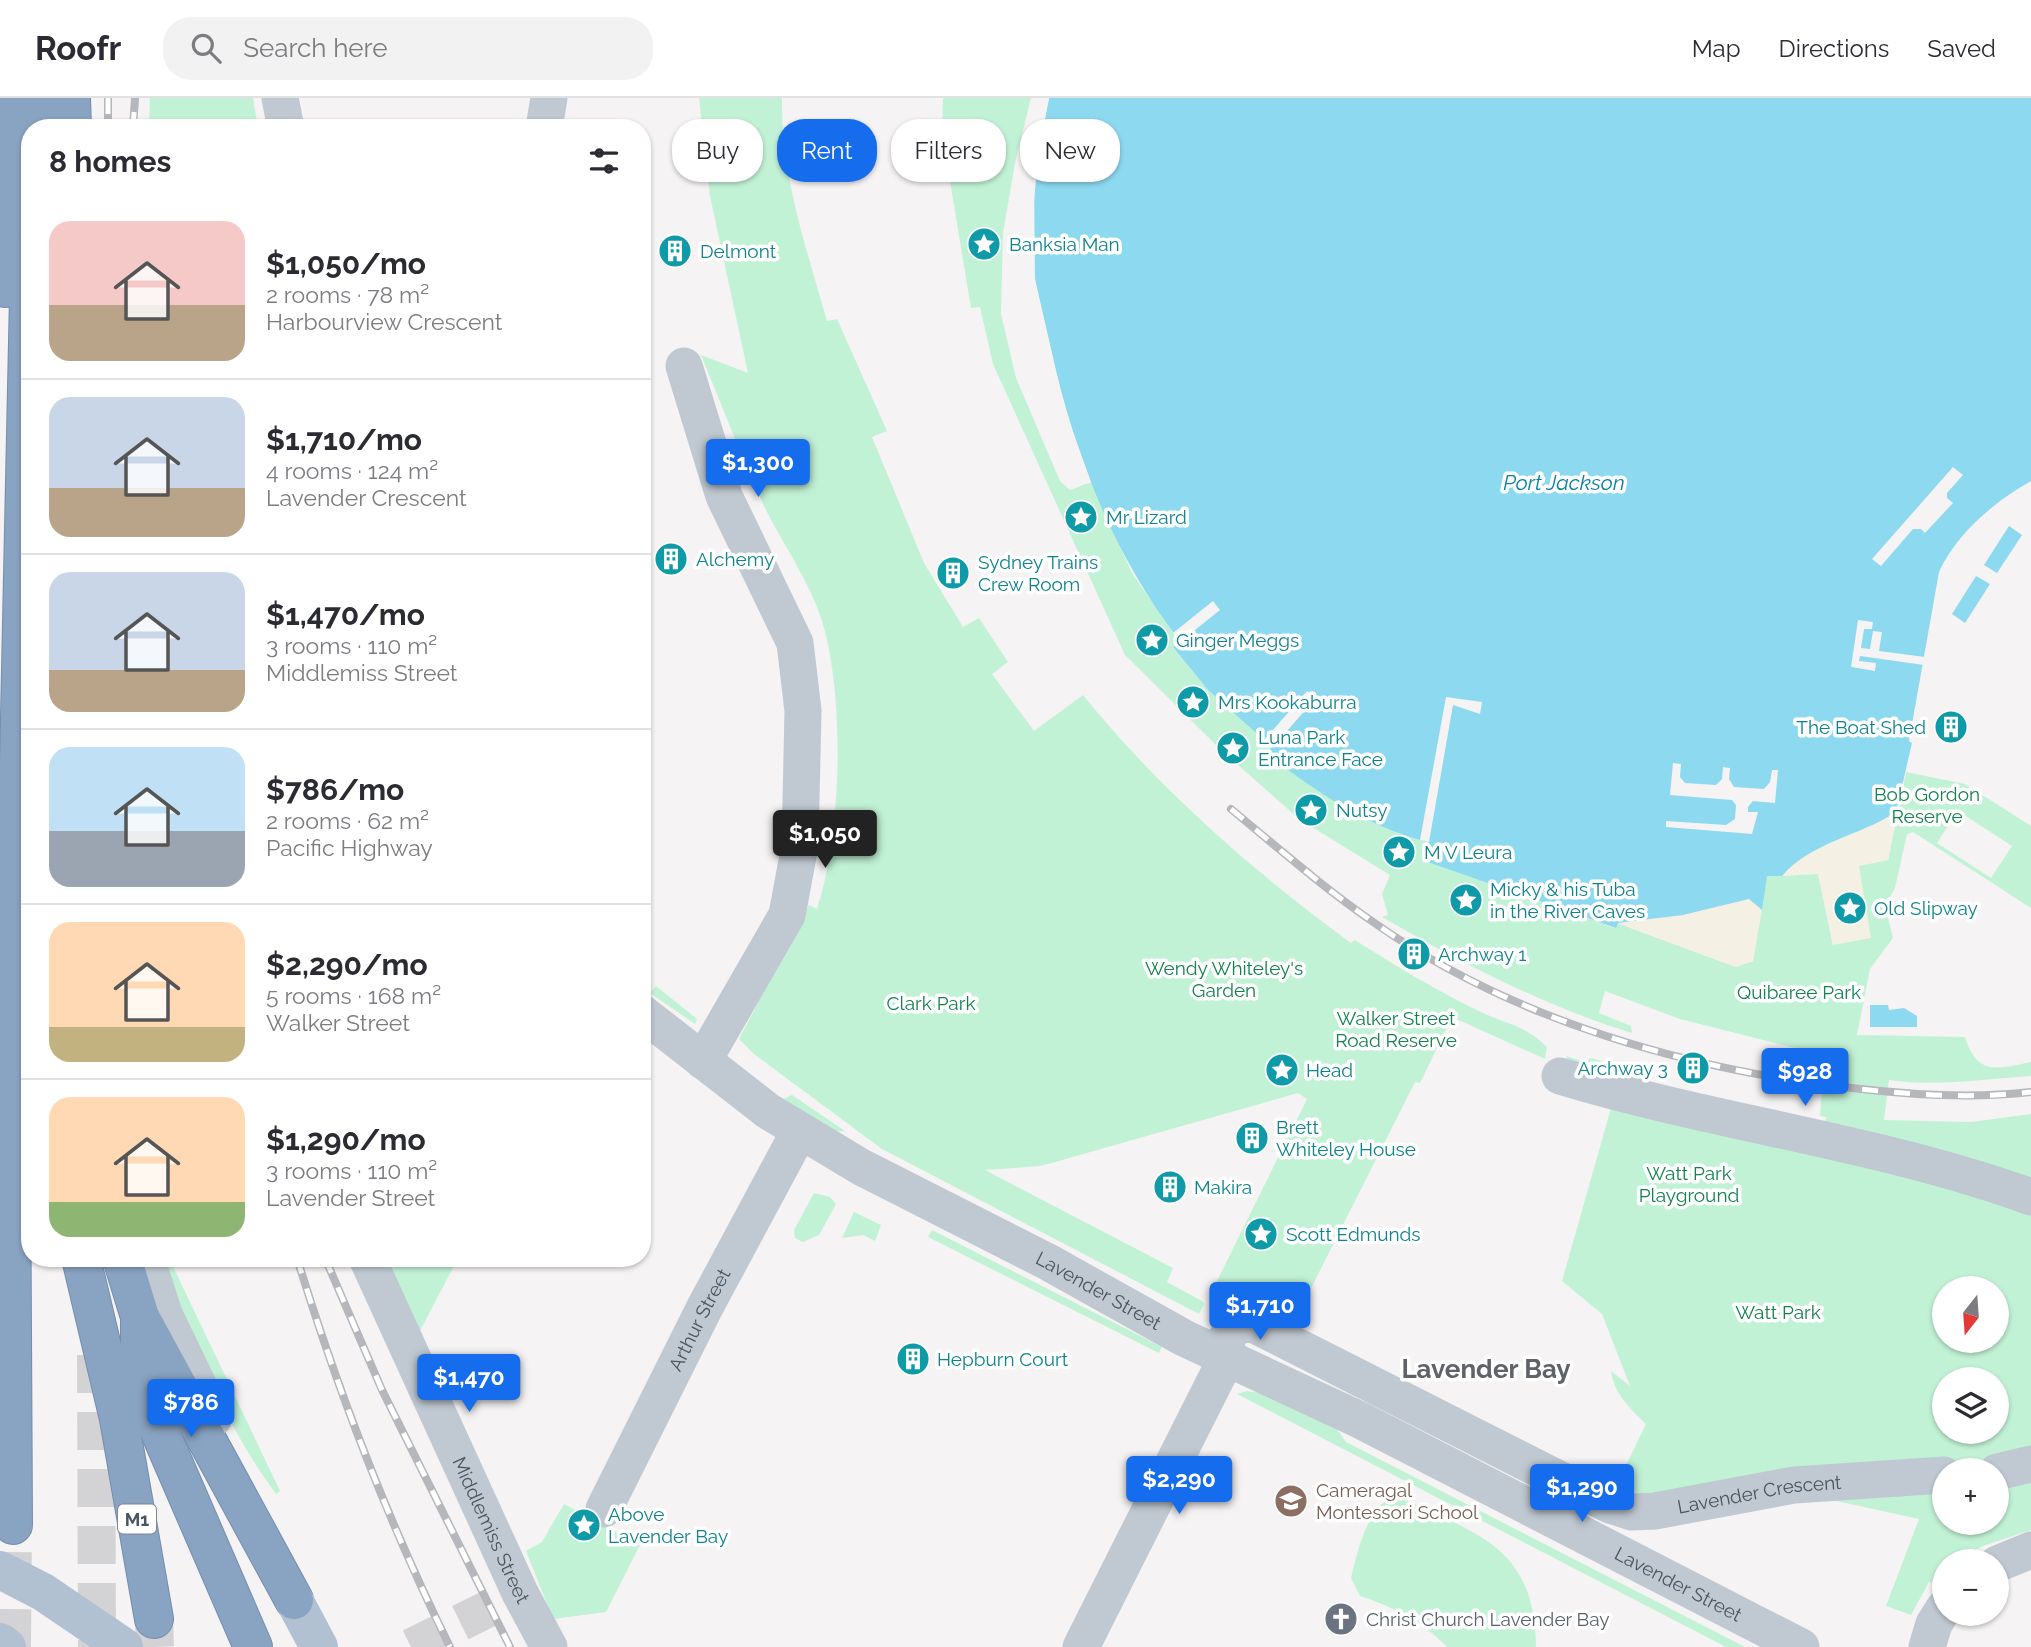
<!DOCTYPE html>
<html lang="en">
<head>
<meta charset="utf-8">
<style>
	:root { --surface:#fff; --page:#f2f2f3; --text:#2b2b33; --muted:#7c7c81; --line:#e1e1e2; --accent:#156ced }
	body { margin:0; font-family:Raleway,sans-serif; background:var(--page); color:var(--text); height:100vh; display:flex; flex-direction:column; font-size:26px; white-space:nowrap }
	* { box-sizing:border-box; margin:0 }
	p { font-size:23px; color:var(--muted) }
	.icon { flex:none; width:38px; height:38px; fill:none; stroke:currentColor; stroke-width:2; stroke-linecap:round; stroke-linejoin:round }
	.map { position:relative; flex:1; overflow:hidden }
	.panel { position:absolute; left:21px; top:21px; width:630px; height:1148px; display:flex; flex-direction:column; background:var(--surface); border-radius:28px; box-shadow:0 2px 5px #0004 }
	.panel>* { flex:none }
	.guide { position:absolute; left:672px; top:21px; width:665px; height:63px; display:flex; gap:14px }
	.needle { width:46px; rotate:197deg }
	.tools { position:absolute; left:1932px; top:1178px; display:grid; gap:14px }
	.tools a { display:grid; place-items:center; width:77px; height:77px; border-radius:50%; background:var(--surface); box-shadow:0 2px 5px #0004; font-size:35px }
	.price { position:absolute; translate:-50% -60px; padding:0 16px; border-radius:7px; background:var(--accent); color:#fff; font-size:23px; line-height:46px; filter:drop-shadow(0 2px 4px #0008) }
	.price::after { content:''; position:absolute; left:50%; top:42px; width:21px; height:16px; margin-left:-10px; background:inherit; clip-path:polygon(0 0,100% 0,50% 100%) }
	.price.current { background:#222; color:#fff }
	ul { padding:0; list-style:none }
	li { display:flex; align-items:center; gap:21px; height:175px; padding:0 28px }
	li+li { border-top:2px solid var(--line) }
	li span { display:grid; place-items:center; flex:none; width:196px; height:140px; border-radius:21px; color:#555 }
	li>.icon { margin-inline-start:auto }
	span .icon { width:84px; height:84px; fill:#fffc; stroke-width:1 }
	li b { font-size:30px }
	h2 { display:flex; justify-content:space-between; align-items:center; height:84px; padding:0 28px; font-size:30px }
	.pill { padding:0 24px; border-radius:28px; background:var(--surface); box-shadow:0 2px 5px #0004; font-size:24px; line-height:63px }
	.pill.current { background:var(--accent); color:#fff }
	header { display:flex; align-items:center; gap:42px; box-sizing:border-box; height:98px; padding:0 35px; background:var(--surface); border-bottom:2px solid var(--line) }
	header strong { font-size:33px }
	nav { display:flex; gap:38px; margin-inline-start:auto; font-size:24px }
	.search { width:490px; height:63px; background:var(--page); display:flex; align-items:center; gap:18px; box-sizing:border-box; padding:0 24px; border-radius:28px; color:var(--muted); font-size:26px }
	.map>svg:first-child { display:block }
	.green { fill:#c2f2d6; fill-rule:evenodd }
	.sand { fill:#f5f0e4 }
	.water { fill:#8dd9f0 }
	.pier { fill:#f5f3f3 }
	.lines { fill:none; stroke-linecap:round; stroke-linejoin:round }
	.minor-tunnel { stroke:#d3d3d6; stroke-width:37; stroke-dasharray:37 18; stroke-linecap:butt }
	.highway-tunnel { stroke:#d3d3d6; stroke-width:38; stroke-dasharray:38 19; stroke-linecap:butt }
	.highway-casing { stroke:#748eae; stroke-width:40 }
	.minor { stroke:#c0c9d2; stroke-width:37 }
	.major { stroke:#b2c1d2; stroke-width:38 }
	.highway { stroke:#89a3c2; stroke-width:38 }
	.rail-casing { stroke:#b5b7bd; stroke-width:8 }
	.rail { stroke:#fff; stroke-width:5; stroke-dasharray:16; stroke-linecap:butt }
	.major-bridge { stroke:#b2c1d2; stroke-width:38 }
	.labels { text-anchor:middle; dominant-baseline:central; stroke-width:7; stroke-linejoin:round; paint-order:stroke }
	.shield { fill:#fff; stroke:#808890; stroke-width:2 }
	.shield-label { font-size:18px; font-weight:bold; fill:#495561 }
	.culture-label { font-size:19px; fill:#0d838f; stroke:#fff; text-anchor:start }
	.park-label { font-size:19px; fill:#14824f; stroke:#fff }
	.street-label { font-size:19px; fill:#495561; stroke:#fff }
	.education-label { font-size:19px; fill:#785e54; stroke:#fff; text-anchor:start }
	.worship-label { font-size:19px; fill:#5b616d; stroke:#fff; text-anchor:start }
	.water-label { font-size:21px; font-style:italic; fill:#0880a6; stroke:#fff }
	.district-label { font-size:26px; font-weight:bold; fill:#5f6268; stroke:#fff }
</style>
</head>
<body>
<header>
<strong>Roofr</strong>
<div class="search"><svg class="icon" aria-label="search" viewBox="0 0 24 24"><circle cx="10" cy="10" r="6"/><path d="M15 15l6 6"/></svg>Search here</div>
<nav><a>Map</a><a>Directions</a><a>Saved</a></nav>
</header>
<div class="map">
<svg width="2031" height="1549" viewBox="0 0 2031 1549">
	<rect width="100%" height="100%" fill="#f5f3f3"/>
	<g class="green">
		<polygon points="150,0 253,0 258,30 149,30"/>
		<path d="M 699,0 L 782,0 C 781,77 806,149 827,223 L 837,221 L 887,333 L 872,339 L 924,465 L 963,529 L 979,520 L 1008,564 L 992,576 L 1034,633 L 1083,597 C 1160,692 1253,773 1351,845 L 1355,842 C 1396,868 1437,893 1481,914 C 1508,927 1525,927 1547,949 L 1545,961 L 1452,919 L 1420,985 L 1415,984 L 1291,1230 L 1214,1189 L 1307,1001 L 1298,995 L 1041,1068 L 985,1072 L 1173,1170 L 1167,1184 L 1202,1203 L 1204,1206 L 1199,1216 L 882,1051 L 754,956 L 739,941 L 809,807 L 817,811 C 842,735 845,599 822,523 C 810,485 785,449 767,414 C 743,363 723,310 701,257 L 748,275 L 710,98 Z"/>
		<path d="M 943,0 L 1031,0 L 1015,65 L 1003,135 L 1001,216 L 1016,280 L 1060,383 L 1070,392 L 1091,384 L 1132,475 L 1180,544 L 1173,549 L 1208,592 L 1273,649 L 1268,655 C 1316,689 1369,732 1429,744 L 1426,763 L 1615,830 L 1617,825 L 1736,869 L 1753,863 L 1766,778 L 1818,776 L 1833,847 L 1859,767 L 1888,762 L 1906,674 L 1965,686 L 2031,728 L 2031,810 L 1913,734 L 1907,736 L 1895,790 L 1885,808 L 1893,840 L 1870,871 L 1857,937 L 1965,939 C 1977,978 1997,971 2031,964 L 2031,978 C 1983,981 1936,989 1889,982 L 1884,1022 L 1971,1024 L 2031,1016 L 2031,1432 L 1983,1448 L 1954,1463 L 1944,1463 L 1944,1473 L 1935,1483 L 1929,1484 L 1911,1517 L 1886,1508 L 1919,1421 L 1818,1399 L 1674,1403 L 1615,1390 L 1646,1326 C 1630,1310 1614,1296 1611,1273 L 1630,1288 L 1602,1216 L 1562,1183 L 1613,1003 L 1821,1053 L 1826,1019 L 1820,1018 L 1824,960 L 1807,953 L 1680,921 L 1605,893 L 1599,915 L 1631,928 L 1632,935 C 1544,908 1461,865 1382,819 L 1388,817 L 1382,796 L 1390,777 L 1299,721 L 1220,651 L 1125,557 L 993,266 L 980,209 L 971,210 L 942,35 ZM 1958,713 L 2012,748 L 1991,780 L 1937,745 ZM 1944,1190 L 1997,1190 L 1997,1242 L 1944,1242 ZM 1944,1281 L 1997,1281 L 1997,1334 L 1944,1334 ZM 1944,1372 L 1997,1372 L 1997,1424 L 1944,1424 Z"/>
		<polygon points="656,888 697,921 695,926 650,895"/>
		<polygon points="1566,958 1585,964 1591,960 1651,977 1648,985 1568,968"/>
		<polygon points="792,997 845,1033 828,1034 783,1001"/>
		<polygon points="814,1095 830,1099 836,1106 819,1137 803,1144 795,1140 794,1132"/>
		<polygon points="854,1114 881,1127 875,1143 863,1137 842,1140"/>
		<polygon points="932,1132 1162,1249 1159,1255 928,1139"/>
		<path d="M 159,1160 L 169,1160 L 280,1393 L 276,1396 C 223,1324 192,1243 159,1160 Z"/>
		<polygon points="385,1160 445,1160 455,1166 413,1246"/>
		<polygon points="1247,1293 1260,1295 1336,1330 1346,1344 1745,1549 1726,1549 1237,1296"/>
		<path d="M 1395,1397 C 1475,1436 1535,1446 1536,1549 L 1447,1549 C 1423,1524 1394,1509 1360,1498 L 1351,1480 C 1358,1451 1367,1410 1395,1397 Z"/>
		<polygon points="564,1406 640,1447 606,1514 553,1521 526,1453 542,1444"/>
	</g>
	<g class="sand">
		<path d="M 1896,714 L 1888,762 L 1859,768 L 1871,840 L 1833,847 L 1818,776 L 1782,778 C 1811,744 1860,738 1896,714 Z"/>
		<polygon points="1749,801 1762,812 1753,863 1736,869 1617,825 1683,817"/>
	</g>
	<g class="water">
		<path d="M 1049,0 L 2031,0 L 2031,383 C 1995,403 1956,436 1939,474 L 1909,643 L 1912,645 L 1896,714 C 1860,738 1811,744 1782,778 L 1767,778 L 1762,812 L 1749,801 L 1683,817 L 1618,825 L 1616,830 L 1425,763 L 1429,744 C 1372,732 1312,691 1267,656 L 1272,649 L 1208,592 L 1173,549 L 1180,543 C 1112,456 1074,354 1050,248 C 1045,226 1037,203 1035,180 C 1029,119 1037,60 1049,0 Z"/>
		<polygon points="2009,428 2022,437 1997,475 1984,467"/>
		<polygon points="1976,478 1990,486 1965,525 1952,516"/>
		<polygon points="1870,907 1888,907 1889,912 1904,910 1917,918 1917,929 1870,929"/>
	</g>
	<g class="pier">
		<polygon points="1045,0 1049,0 1034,78 1035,181 1065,312 1091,384 1088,386 1061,313 1032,182 1031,78"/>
		<polygon points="1953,369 1963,377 1947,395 1947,400 1953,405 1925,435 1921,431 1913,431 1881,468 1872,461"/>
		<polygon points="1213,503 1220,512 1180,544 1173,535"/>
		<polygon points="1858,522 1873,524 1872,531 1864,531 1861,550 1870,551 1873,533 1882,534 1879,553 1925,559 1924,567 1860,558 1859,563 1876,565 1875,573 1851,569"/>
		<polygon points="1307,593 1315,601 1273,649 1264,642"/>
		<polygon points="1446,599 1482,604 1480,616 1453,607 1429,744 1420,742"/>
		<polygon points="1673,665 1681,666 1680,679 1685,685 1716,687 1722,681 1723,669 1730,670 1729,681 1734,689 1764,691 1770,684 1772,672 1778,672 1775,705 1753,703 1748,709 1748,714 1758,714 1752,736 1666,729 1666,723 1726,727 1735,721 1736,707 1732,702 1670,697"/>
	</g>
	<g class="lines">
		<polyline class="minor-tunnel" points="411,1549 502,1504"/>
		<g class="highway-tunnel">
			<polyline points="96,1257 97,1549"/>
			<polyline points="154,1521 155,1549"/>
			<polyline points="12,1549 13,1427"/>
		</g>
		<defs>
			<g id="highway">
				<polyline points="71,0 72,30"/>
				<polyline points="36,30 39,0"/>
				<polyline points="5,190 9,0"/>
				<polyline points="81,1160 119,1321 154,1521"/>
				<polyline points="122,1160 140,1219 294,1502"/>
				<polyline points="140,1224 140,1280 160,1334 253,1549"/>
				<polyline points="13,1427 11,1041 30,150"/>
			</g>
		</defs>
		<use href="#highway" class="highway-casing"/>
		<g class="minor">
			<polyline points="280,0 286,30"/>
			<polyline points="544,30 549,0"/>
			<polyline points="684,268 724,398 795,545 803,613 800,747 787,817 703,963"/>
			<path id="s1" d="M 642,915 L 768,1013 L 861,1069 L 1048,1164 L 1184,1240 L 1360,1322 L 1801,1549"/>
			<path d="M 1560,978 C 1715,1025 1879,1044 2031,1099"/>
			<polyline points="146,1160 164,1216 214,1320"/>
			<path id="s2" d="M 367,1160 L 520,1495 L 549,1549"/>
			<polyline points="1997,1374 2031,1366"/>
			<path id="s3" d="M 604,1411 L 705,1209 L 799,1034"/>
			<polyline points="1997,1466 2031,1452"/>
			<path id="s4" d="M 1081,1549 L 1226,1261 L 1227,1239 L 1238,1227 L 1253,1226 L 1610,1407 L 1632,1414 L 1655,1413 L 1794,1387 L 1944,1377"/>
			<polyline points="1927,1549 1934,1526 1944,1510"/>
		</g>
		<g class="major">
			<polyline points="294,1502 319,1549"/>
			<polyline points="0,1544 7,1549"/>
		</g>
		<use href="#highway" class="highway"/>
		<defs>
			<g id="rail">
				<polyline points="108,0 108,30"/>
				<polyline points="133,30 135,0"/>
				<path d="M 1231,711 C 1278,750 1325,791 1376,826 C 1513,922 1688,972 1852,990 C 1911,997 1971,1001 2031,994"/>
				<path d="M 297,1160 C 338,1294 388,1423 450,1549"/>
				<polyline points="325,1160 382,1292 510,1549"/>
			</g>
		</defs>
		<use href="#rail" class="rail-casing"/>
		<use href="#rail" class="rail"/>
		<polyline class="major-bridge" points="0,1472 43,1494 124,1549"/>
	</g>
	<defs>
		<symbol id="sight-disc" viewBox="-11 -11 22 22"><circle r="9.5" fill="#0f9aa8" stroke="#fff"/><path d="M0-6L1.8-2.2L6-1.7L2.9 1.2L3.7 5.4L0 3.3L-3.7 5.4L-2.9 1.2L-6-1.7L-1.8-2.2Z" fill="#fff"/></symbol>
		<symbol id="building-disc" viewBox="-11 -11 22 22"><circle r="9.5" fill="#0f9aa8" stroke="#fff"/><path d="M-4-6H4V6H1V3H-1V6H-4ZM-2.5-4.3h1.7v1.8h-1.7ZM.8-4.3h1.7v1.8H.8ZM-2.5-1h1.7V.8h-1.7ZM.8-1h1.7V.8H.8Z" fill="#fff"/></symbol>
		<symbol id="school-disc" viewBox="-11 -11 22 22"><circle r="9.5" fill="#8d6e63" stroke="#fff"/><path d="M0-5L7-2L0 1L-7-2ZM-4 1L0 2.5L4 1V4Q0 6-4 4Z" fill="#fff"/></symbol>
		<symbol id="church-disc" viewBox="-11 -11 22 22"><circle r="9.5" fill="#6b7280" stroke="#fff"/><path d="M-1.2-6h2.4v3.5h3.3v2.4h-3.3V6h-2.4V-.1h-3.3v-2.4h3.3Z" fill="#fff"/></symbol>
	</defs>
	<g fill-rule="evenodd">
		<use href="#sight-disc" x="965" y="127" width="38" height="38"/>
		<use href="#building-disc" x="656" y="134" width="38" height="38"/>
		<use href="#sight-disc" x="1062" y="400" width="38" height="38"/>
		<use href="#building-disc" x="652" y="442" width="38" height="38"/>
		<use href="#building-disc" x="934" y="456" width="38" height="38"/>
		<use href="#sight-disc" x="1133" y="523" width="38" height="38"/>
		<use href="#sight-disc" x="1174" y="585" width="38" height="38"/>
		<use href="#building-disc" x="1932" y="610" width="38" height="38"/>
		<use href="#sight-disc" x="1214" y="631" width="38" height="38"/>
		<use href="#sight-disc" x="1292" y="693" width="38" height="38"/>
		<use href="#sight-disc" x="1380" y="735" width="38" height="38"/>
		<use href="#sight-disc" x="1447" y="783" width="38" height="38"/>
		<use href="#sight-disc" x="1831" y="791" width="38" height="38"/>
		<use href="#building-disc" x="1395" y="837" width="38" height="38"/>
		<use href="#building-disc" x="1674" y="951" width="38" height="38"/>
		<use href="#sight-disc" x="1263" y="953" width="38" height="38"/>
		<use href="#building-disc" x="1233" y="1021" width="38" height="38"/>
		<use href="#building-disc" x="1151" y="1070" width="38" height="38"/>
		<use href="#sight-disc" x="1242" y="1117" width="38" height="38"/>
		<use href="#building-disc" x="894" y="1242" width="38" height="38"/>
		<use href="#school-disc" x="1272" y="1384" width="38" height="38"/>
		<use href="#sight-disc" x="565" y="1408" width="38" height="38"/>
		<use href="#church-disc" x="1322" y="1502" width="38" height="38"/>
	</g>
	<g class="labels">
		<rect class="shield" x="118" y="1406.5" width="38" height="29" rx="5"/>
		<g class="shield-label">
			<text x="137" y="1421">M1</text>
		</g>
		<g class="culture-label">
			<text x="1009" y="146">Banksia Man</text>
			<text x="700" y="153">Delmont</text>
			<text x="1106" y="419">Mr Lizard</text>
			<text x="696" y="461">Alchemy</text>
			<text x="978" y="464">Sydney Trains<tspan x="978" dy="22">Crew Room</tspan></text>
			<text x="1176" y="542">Ginger Meggs</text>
			<text x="1218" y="604">Mrs Kookaburra</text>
			<text x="1926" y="629" text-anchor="end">The Boat Shed</text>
			<text x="1258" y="639">Luna Park<tspan x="1258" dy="22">Entrance Face</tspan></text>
			<text x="1336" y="712">Nutsy</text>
			<text x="1424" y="754">M V Leura</text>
			<text x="1490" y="791">Micky &amp; his Tuba<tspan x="1490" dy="22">in the River Caves</tspan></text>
			<text x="1874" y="810">Old Slipway</text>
			<text x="1438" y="856">Archway 1</text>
			<text x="1668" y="970" text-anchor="end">Archway 3</text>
			<text x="1306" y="972">Head</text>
			<text x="1276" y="1029">Brett<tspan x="1276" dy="22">Whiteley House</tspan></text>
			<text x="1194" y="1089">Makira</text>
			<text x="1286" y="1136">Scott Edmunds</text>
			<text x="937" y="1261">Hepburn Court</text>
			<text x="608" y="1416">Above<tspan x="608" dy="22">Lavender Bay</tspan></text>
		</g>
		<g class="park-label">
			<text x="1927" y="696">Bob Gordon<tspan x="1927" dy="22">Reserve</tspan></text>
			<text x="1224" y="870">Wendy Whiteley's<tspan x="1224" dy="22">Garden</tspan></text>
			<text x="1799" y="894">Quibaree Park</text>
			<text x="931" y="905">Clark Park</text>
			<text x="1396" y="920">Walker Street<tspan x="1396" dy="22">Road Reserve</tspan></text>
			<text x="1689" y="1075">Watt Park<tspan x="1689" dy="22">Playground</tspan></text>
			<text x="1778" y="1214">Watt Park</text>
		</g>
		<g class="street-label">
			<text stroke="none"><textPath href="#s1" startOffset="536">Lavender Street</textPath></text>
			<text stroke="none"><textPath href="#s3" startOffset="212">Arthur Street</textPath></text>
			<text stroke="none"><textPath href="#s4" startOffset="928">Lavender Crescent</textPath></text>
			<text stroke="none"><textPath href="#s2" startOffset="299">Middlemiss Street</textPath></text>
			<text stroke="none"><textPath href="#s1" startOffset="1186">Lavender Street</textPath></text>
		</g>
		<g class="education-label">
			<text x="1316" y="1392">Cameragal<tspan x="1316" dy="22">Montessori School</tspan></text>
		</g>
		<g class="worship-label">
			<text x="1366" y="1521">Christ Church Lavender Bay</text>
		</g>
		<g class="water-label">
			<text x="1564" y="384">Port Jackson</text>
		</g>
		<g class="district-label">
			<text x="1486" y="1271">Lavender Bay</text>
		</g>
	</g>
</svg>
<div class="tools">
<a><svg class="needle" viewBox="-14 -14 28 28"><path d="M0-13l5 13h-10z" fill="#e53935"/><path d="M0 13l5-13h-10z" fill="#7c7c81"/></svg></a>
<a><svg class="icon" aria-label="layers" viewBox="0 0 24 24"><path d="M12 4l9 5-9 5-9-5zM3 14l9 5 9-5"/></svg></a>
<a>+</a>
<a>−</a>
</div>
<b class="price" style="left:758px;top:401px">$1,300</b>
<b class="price current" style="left:825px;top:772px">$1,050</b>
<b class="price" style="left:1805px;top:1010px">$928</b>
<b class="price" style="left:1260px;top:1244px">$1,710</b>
<b class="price" style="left:469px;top:1316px">$1,470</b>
<b class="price" style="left:191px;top:1341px">$786</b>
<b class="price" style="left:1179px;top:1418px">$2,290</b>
<b class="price" style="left:1582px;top:1426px">$1,290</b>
<div class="guide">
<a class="pill">Buy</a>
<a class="pill current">Rent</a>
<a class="pill">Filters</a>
<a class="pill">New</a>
</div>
<section class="panel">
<h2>8 homes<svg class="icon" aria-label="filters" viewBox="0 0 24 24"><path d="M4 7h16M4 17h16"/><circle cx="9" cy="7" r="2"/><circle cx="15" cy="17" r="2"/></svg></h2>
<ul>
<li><span style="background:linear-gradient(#f6c9c9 60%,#b9a48a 0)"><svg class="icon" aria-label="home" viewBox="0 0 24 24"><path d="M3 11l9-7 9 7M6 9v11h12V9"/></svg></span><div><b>$1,050/mo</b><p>2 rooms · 78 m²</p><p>Harbourview Crescent</p></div></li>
<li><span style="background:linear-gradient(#c9d6e8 65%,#b9a48a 0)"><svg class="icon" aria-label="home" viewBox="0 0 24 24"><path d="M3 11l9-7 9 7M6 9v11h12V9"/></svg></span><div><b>$1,710/mo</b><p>4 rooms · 124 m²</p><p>Lavender Crescent</p></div></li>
<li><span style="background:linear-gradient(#c9d6e8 70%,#b9a48a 0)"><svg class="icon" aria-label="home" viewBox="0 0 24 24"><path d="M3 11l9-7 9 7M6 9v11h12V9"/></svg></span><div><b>$1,470/mo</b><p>3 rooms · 110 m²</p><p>Middlemiss Street</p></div></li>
<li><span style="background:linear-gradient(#bfe0f5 60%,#9aa5b1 0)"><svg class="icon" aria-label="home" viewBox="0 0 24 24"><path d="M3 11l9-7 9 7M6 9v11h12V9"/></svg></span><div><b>$786/mo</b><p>2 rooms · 62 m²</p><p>Pacific Highway</p></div></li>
<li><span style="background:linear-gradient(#ffd9b3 75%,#c2b280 0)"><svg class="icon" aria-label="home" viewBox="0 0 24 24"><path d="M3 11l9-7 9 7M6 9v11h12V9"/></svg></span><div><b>$2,290/mo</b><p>5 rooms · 168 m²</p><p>Walker Street</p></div></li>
<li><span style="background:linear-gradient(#ffd9b3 75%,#8fb573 0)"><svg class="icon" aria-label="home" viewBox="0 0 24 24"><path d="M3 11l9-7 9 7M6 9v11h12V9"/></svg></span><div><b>$1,290/mo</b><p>3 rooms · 110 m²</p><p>Lavender Street</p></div></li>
</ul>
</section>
</div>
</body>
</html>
